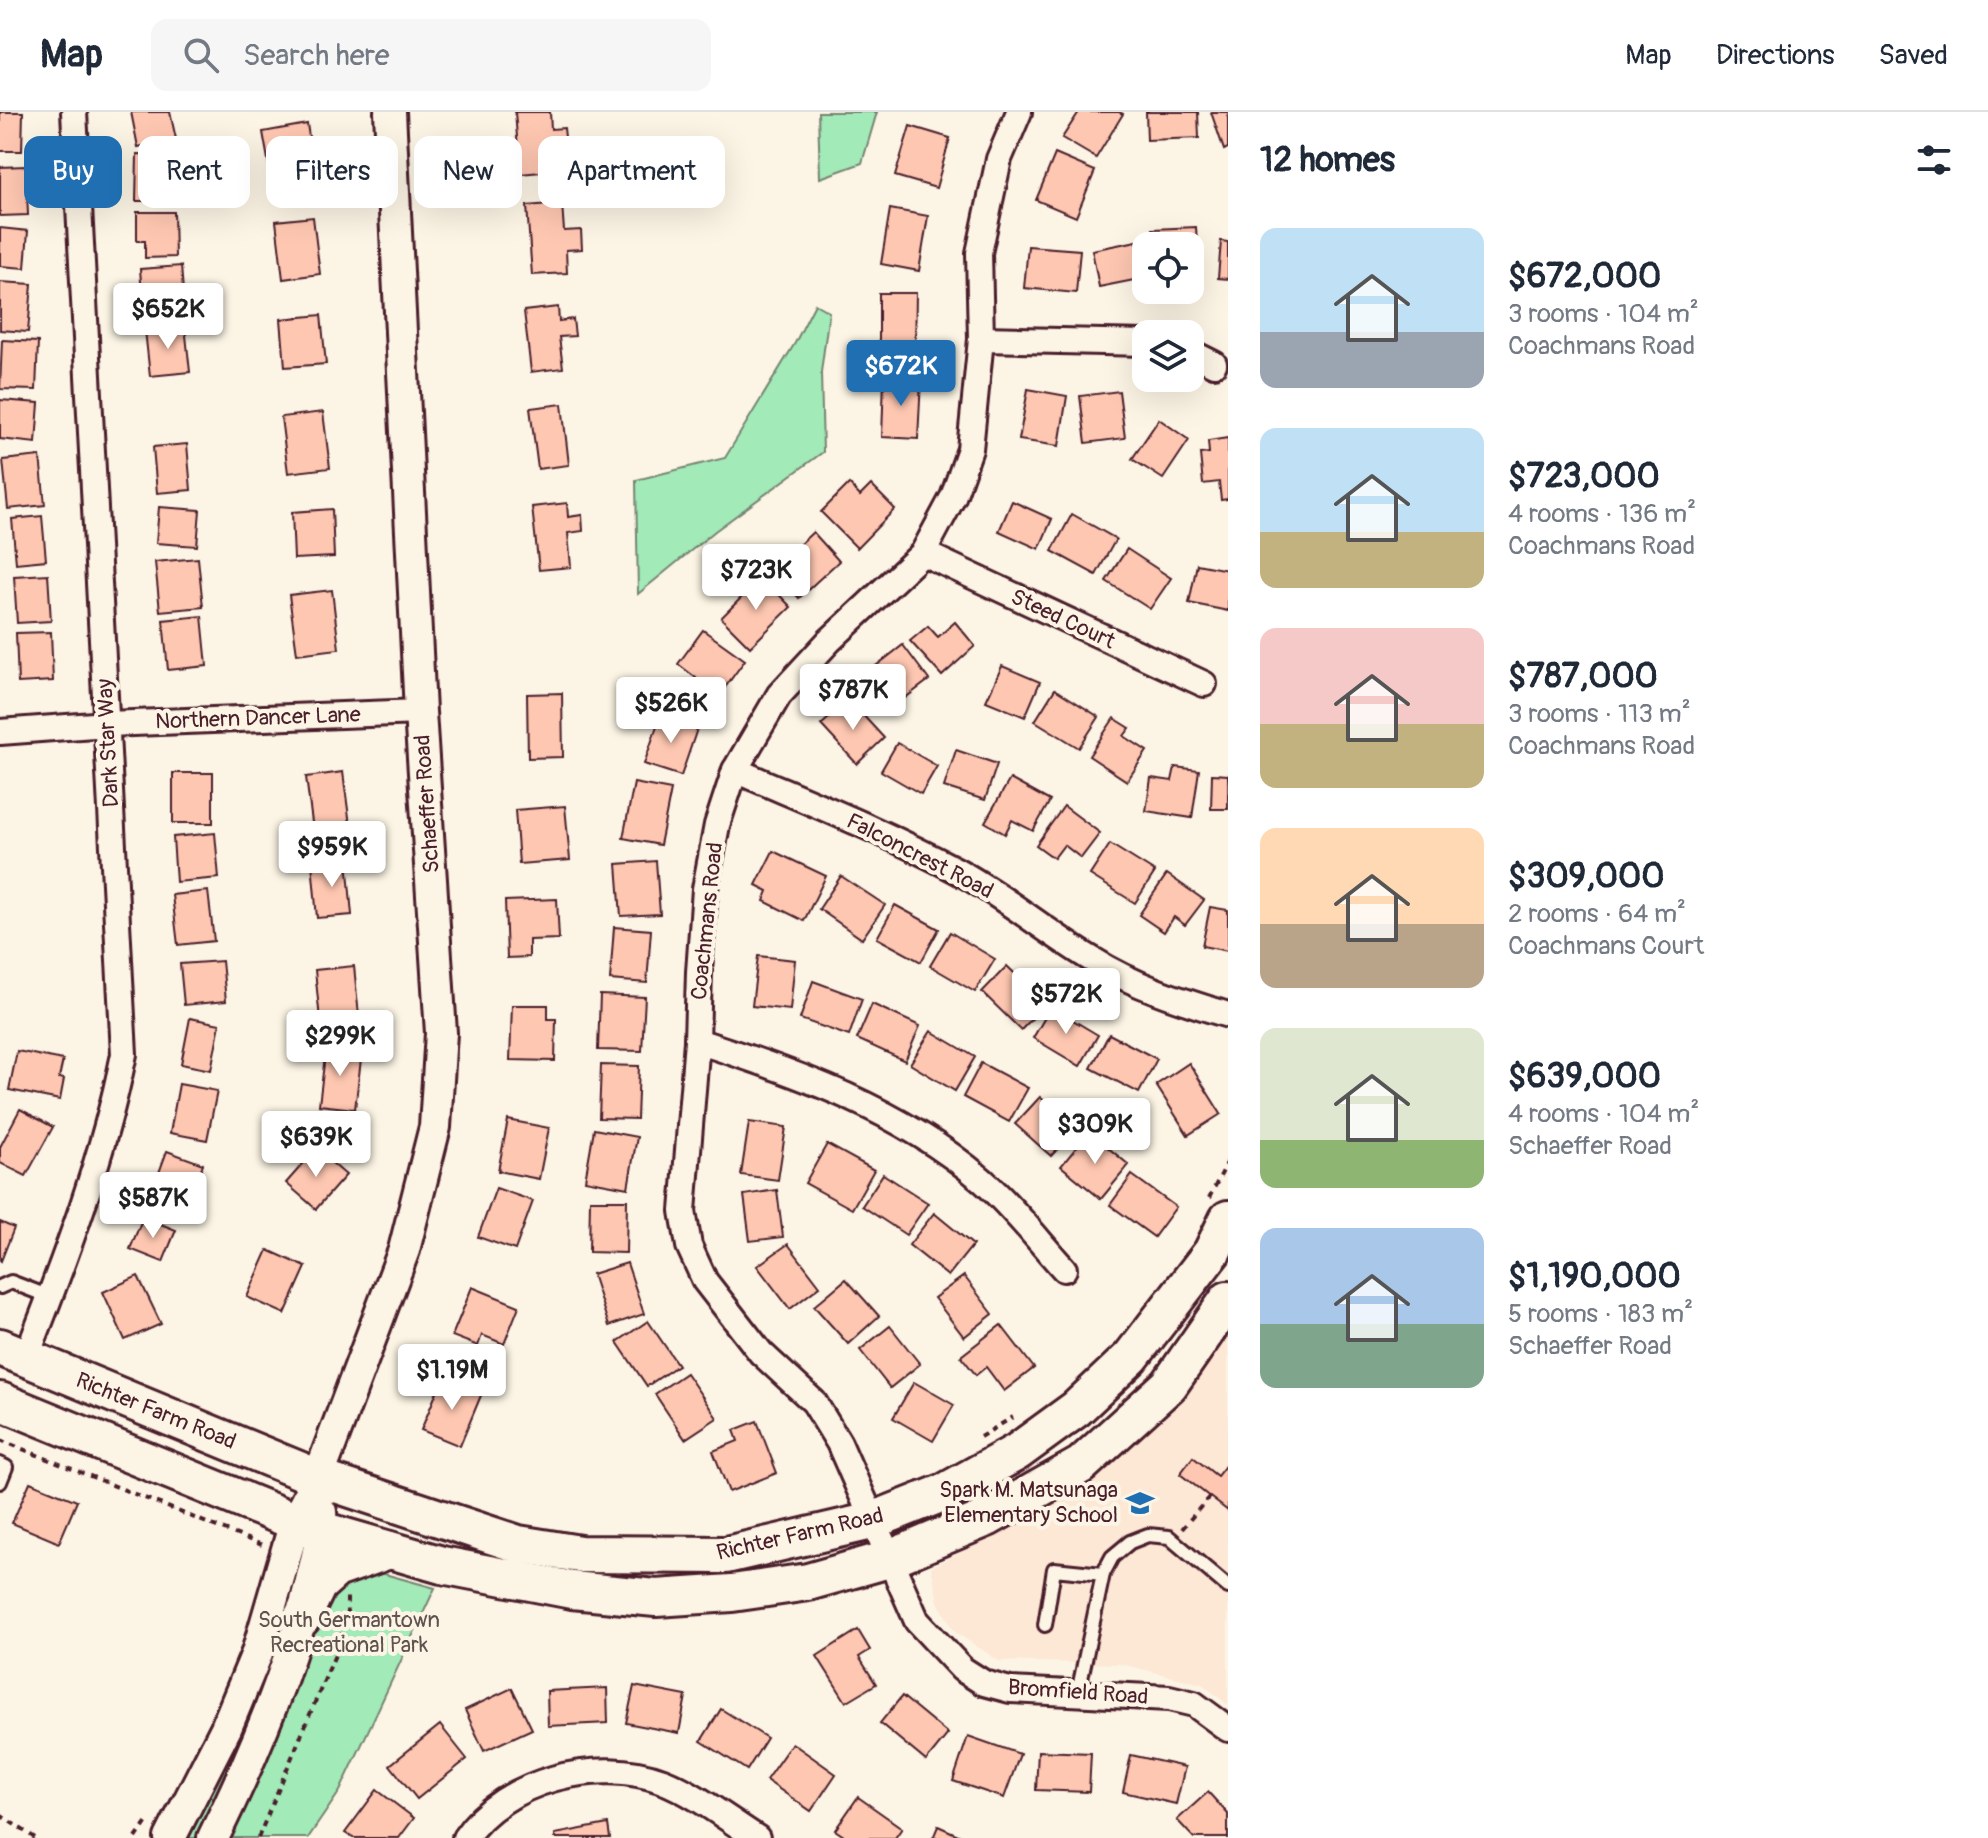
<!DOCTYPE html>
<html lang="en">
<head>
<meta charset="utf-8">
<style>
	:root { --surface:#fff; --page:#f6f6f7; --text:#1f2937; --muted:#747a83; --line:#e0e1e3; --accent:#1f6fb2 }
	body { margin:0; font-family:Pangolin,sans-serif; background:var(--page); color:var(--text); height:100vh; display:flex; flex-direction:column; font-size:30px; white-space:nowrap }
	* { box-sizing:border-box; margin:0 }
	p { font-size:26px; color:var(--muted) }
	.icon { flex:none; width:44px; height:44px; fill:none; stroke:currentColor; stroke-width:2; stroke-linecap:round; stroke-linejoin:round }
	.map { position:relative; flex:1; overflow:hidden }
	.details { display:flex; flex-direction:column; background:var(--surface); width:760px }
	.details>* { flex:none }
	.banner { position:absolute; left:24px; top:24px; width:760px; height:72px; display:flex; gap:16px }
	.controls { position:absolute; left:1132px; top:120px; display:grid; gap:16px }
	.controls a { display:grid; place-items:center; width:72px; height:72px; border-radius:16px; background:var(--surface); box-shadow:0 8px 32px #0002; font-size:40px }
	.price { position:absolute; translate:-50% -68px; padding:0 18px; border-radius:8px; background:#fff; color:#222; font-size:26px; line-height:52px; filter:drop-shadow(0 2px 4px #0008) }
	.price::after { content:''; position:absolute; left:50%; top:48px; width:24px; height:18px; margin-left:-12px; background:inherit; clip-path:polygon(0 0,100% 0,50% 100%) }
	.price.current { background:var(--accent); color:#fff }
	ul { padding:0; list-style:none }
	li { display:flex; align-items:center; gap:24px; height:200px; padding:0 32px }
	li span { display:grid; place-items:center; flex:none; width:224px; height:160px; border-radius:16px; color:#555 }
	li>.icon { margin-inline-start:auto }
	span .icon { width:96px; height:96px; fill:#fffc; stroke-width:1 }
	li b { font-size:34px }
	h2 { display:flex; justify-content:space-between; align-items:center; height:96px; padding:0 32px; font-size:34px }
	.chip { padding:0 28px; border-radius:16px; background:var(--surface); box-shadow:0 8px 32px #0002; font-size:28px; line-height:72px }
	.chip.current { background:var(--accent); color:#fff }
	header { display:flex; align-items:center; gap:48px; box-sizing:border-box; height:112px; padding:0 40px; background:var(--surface); border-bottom:2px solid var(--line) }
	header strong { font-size:38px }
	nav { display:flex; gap:44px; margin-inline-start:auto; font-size:28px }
	.search { width:560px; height:72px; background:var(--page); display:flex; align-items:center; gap:20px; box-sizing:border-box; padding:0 28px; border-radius:16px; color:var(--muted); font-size:30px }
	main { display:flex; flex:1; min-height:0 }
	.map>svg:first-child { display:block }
	.built { fill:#fde7d5 }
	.green { fill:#a2eab8; stroke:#768472; stroke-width:2 }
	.building { fill:#fec7b1; stroke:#4a1f2b; stroke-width:2 }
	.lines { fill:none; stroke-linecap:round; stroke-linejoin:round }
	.service-casing { stroke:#4a1f2b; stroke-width:18 }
	.minor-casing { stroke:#4a1f2b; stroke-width:30 }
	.tertiary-casing { stroke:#4a1f2b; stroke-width:36 }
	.secondary-casing { stroke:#4a1f2b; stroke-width:42 }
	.path { stroke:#4a1f2b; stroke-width:4; stroke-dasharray:6 6; stroke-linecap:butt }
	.service { stroke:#fcf5e5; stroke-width:12 }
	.minor { stroke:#fcf5e5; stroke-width:24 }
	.tertiary { stroke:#fcf5e5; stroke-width:30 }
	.secondary { stroke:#fcf5e5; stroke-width:36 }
	.labels { text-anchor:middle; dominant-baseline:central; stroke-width:8; stroke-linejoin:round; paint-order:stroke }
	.street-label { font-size:22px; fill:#4a1f2b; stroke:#fcf5e5 }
	.poi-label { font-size:22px; fill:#4a1f2b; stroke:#fcf5e5; text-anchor:end }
	.park-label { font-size:22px; fill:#60524e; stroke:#fcf5e5 }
</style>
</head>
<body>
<header>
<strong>Map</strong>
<div class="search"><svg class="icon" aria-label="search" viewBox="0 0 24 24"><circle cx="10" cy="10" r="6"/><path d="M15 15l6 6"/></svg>Search here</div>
<nav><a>Map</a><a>Directions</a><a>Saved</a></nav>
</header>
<main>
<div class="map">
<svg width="1228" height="1726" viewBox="0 0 1228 1726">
	<rect width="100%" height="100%" fill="#fcf5e5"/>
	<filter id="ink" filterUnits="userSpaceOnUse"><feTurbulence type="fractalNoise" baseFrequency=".0125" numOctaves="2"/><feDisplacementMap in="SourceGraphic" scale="16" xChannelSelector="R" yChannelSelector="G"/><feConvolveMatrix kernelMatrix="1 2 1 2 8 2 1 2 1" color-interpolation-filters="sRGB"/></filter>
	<g filter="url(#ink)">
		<polygon class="built" points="1228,1221 1228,1593 1202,1572 1122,1552 999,1549 955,1520 938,1490 931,1455 1013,1415 1089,1366 1142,1322 1186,1273"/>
		<g class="green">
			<polygon points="818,0 877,0 862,51 820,66"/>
			<polygon points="815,192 829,200 821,260 823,340 715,419 638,482 636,368 725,346 795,231"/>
			<polygon points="341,1450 435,1476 340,1679 308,1726 180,1726 230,1641 273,1549"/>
		</g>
		<g class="building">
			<polygon points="0,0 23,0 22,39 0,39"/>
			<polygon points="131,0 170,0 176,27 138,35"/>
			<polygon points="515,0 550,0 551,17 564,16 566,35 550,36 553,59 520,62"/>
			<polygon points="1079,0 1119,0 1123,2 1096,46 1062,26"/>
			<polygon points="1146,0 1198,0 1199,26 1147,28"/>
			<polygon points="1211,0 1228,0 1228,36 1224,38"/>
			<polygon points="307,12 315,63 272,70 263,20"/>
			<polygon points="910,14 950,26 936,76 895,64"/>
			<polygon points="137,42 174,43 173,89 136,89"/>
			<polygon points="1055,42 1095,59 1076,105 1036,88"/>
			<polygon points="26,54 28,103 0,104 0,55"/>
			<polygon points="562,91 564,119 581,118 582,137 566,138 567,161 532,163 527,94"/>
			<polygon points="890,97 928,104 919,159 881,152"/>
			<polygon points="137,100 174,100 175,145 145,146 145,129 137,129"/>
			<polygon points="313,105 320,162 283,167 276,109"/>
			<polygon points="1196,115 1199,165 1190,165 1190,134 1153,134 1153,117"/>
			<polygon points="0,116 28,119 25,156 0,154"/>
			<polygon points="1137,129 1144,166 1099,175 1092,138"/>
			<polygon points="1221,129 1228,130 1228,167 1218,166"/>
			<polygon points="1028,134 1080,138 1076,181 1024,176"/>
			<polygon points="181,154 185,204 144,208 140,157"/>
			<polygon points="0,170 32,172 28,220 0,218"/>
			<polygon points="879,181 916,181 915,240 879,240"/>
			<polygon points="558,195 559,209 573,207 575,224 559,225 563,256 531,260 524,199"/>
			<polygon points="321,203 326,252 285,255 281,207"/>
			<polygon points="185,214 190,260 150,264 145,218"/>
			<polygon points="2,228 38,230 36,278 0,277"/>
			<polygon points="884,266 921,268 918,327 882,325"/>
			<polygon points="1028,277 1067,284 1059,334 1019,328"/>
			<polygon points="1119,279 1125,326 1086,331 1080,284"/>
			<polygon points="0,288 39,291 36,331 0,327"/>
			<polygon points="562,292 569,353 538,357 530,296"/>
			<polygon points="323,300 330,356 288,361 281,305"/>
			<polygon points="1159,307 1189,328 1163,367 1132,347"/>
			<polygon points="1228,326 1228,387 1221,388 1219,370 1203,372 1200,342 1209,341 1208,329"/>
			<polygon points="187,332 191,378 157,381 153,335"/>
			<polygon points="40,344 45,393 8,397 3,348"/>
			<polygon points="849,372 860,384 871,373 895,397 857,436 821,400"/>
			<polygon points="1012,389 1052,407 1039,437 999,419"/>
			<polygon points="567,391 568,405 582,403 583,419 568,421 571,455 539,458 532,395"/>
			<polygon points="159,395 200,398 197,434 156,431"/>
			<polygon points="332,397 334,445 294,447 292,400"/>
			<polygon points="1072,402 1116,427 1096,463 1052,439"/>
			<polygon points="42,404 46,448 16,451 12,407"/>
			<polygon points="813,420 839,449 799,486 773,457"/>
			<polygon points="1127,437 1171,466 1150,497 1106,469"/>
			<polygon points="198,446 203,495 160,499 155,450"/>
			<polygon points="1197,452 1228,458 1228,499 1189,491"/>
			<polygon points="48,462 51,509 17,511 14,464"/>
			<polygon points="762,465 791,495 750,535 721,506"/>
			<polygon points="332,478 339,537 297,542 289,483"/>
			<polygon points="202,504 207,554 168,558 163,508"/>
			<polygon points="955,510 975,534 942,564 910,529 928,514 938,525"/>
			<polygon points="703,518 745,548 713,592 690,575 696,566 678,552"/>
			<polygon points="51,520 53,569 18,571 16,521"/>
			<polygon points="903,533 929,568 889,598 863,564"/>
			<polygon points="1002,554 1040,570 1025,605 986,589"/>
			<polygon points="1055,577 1099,605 1079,636 1035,609"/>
			<polygon points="562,581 563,645 528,646 527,582"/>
			<polygon points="849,588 884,626 857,652 821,613"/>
			<polygon points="661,602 698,614 681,664 644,652"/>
			<polygon points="1114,606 1130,616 1124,624 1147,639 1127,669 1089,644"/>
			<polygon points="897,631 937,654 921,682 881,659"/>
			<polygon points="956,638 997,652 985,688 944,675"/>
			<polygon points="1175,655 1199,658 1192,706 1146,699 1151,666 1172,669"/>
			<polygon points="343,660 350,713 313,718 306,665"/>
			<rect x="173" y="661" width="40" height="50"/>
			<polygon points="1212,662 1228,663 1228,697 1211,697"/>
			<polygon points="1010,667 1050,689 1033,719 1012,708 1005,722 985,710"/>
			<polygon points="634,671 671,678 660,733 623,726"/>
			<polygon points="565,694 570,748 519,752 515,698"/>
			<polygon points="1064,694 1100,721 1081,746 1064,733 1054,746 1036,733"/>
			<polygon points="215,721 219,766 176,770 173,725"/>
			<polygon points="1110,732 1155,760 1135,791 1090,763"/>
			<polygon points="773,739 826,764 804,809 764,789 768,779 756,773"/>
			<polygon points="347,748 352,803 317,806 312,751"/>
			<polygon points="656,749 660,802 621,804 617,752"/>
			<polygon points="1167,762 1204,788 1185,813 1174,805 1164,820 1139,803"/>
			<polygon points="841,764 885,793 862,827 819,797"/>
			<polygon points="208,779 214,829 178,833 172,783"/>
			<polygon points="557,787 559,827 529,828 529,845 507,846 505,789"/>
			<polygon points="895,793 939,817 921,850 877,826"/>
			<polygon points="1210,795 1228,798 1228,839 1202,834"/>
			<polygon points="614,815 651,818 647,871 610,868"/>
			<polygon points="950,820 995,847 975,880 930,854"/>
			<polygon points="758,844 795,848 790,898 752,894"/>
			<polygon points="222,849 226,889 184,893 180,852"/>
			<polygon points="354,854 359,904 320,908 315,858"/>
			<polygon points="1007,854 1046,892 1021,918 982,880"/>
			<polygon points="813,869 862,887 849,924 800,907"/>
			<polygon points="600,883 645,885 642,939 598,938"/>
			<polygon points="872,892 920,914 905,949 857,927"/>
			<polygon points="512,893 548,893 548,907 556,907 555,949 510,948"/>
			<polygon points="1051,895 1098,923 1080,954 1033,926"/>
			<polygon points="190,906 220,912 211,958 181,952"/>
			<polygon points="931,919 975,945 955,979 910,952"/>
			<polygon points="1109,922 1157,947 1139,981 1091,956"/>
			<polygon points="326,935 362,939 355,997 319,993"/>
			<polygon points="17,939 63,948 59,966 64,967 60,988 9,978"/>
			<polygon points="981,951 1028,976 1009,1010 963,985"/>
			<polygon points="1189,951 1221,1002 1188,1023 1156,973"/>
			<polygon points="601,953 639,954 637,1007 599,1006"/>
			<polygon points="179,972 217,979 207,1028 170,1021"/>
			<polygon points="1040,985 1076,1017 1051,1044 1015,1012"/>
			<polygon points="20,997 53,1015 26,1064 0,1051 0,1035"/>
			<polygon points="508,1008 549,1016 539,1067 498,1059"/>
			<polygon points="749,1010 786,1015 778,1068 741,1063"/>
			<polygon points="594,1017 637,1025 628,1076 585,1068"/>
			<polygon points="1089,1020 1129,1053 1101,1087 1061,1054"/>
			<polygon points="827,1032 874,1058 852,1097 805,1071"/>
			<polygon points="316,1037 346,1063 316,1097 286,1071"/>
			<polygon points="167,1039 203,1052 188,1090 153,1077"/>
			<polygon points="883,1062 928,1091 906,1123 862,1094"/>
			<polygon points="1132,1063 1176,1095 1154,1125 1110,1093"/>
			<polygon points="496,1076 533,1089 515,1138 478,1125"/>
			<polygon points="777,1078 783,1125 750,1129 744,1083"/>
			<polygon points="590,1088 627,1088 626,1141 589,1140"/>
			<polygon points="934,1101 973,1133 948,1164 909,1133"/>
			<polygon points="143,1105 176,1118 163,1150 130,1137"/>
			<polygon points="0,1110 14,1116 1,1149 0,1148"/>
			<polygon points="788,1132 820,1174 790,1197 757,1154"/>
			<polygon points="268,1138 306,1155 285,1202 247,1185"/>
			<polygon points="627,1151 644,1202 609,1214 592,1162"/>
			<polygon points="138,1164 161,1212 125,1228 103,1180"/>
			<polygon points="964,1164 993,1202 964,1225 934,1186"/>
			<polygon points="846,1167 879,1204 848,1232 814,1194"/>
			<polygon points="472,1175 519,1194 504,1232 482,1223 478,1234 452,1224"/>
			<polygon points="648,1209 678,1253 647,1274 617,1230"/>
			<polygon points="1001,1213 1034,1256 1004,1279 986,1255 976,1263 961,1244"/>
			<polygon points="890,1214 920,1252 890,1276 860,1238"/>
			<polygon points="686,1261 717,1306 685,1327 655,1282"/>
			<polygon points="443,1265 482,1281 460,1334 421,1318"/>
			<polygon points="914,1270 954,1293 933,1329 893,1306"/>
			<polygon points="757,1309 777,1361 729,1380 713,1339 738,1329 734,1318"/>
			<polygon points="1193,1345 1217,1364 1228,1350 1228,1399 1180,1362"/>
			<polygon points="30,1370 77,1389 59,1431 12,1411"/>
			<polygon points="858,1518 870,1538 859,1545 876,1572 846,1590 817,1544"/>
			<polygon points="634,1574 686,1584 679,1621 626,1611"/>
			<polygon points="512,1576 532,1617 484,1639 465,1598"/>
			<polygon points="607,1576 608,1611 548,1614 547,1579"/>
			<polygon points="902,1584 948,1622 926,1649 880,1611"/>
			<polygon points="721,1597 767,1626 747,1658 701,1629"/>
			<polygon points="440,1613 467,1647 417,1687 390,1653"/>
			<polygon points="968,1624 1020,1642 1004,1686 953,1669"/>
			<polygon points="792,1631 836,1662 811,1699 766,1668"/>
			<polygon points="1038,1639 1091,1641 1089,1680 1036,1678"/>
			<polygon points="1131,1643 1185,1655 1176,1692 1123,1680"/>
			<polygon points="377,1678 414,1706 399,1726 353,1726 345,1721"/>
			<polygon points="1208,1680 1228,1702 1228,1726 1194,1726 1177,1708"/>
			<polygon points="858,1685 902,1716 895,1726 847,1726 835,1718"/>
			<polygon points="608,1712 610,1726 555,1726 555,1722"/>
			<polygon points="938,1714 965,1726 933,1726"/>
		</g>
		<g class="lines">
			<defs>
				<g id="service">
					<polyline points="0,1175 11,1170 50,1185"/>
					<polyline points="0,1352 6,1355 0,1370"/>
					<polyline points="1045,1513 1054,1457 1103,1462"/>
					<polyline points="1078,1581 1103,1462 1112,1445 1130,1430 1148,1423 1169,1425 1228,1475"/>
				</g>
				<g id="minor">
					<polyline points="1019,0 999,47 979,141 981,227 970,337 953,385 923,441 829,529 779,583 735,658 717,713 705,777 699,860 697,929 683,1099 689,1134 705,1169 761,1241 814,1290 839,1331 917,1509 962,1557 984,1571 1010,1578 1169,1586 1194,1592 1228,1617"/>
					<polyline points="981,227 1146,231"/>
					<polyline points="1190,240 1214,252"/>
					<polyline points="923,441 1204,572"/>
					<polyline points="0,620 107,612 420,600"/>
					<path d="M 735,658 C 809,690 885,720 956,758 C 1004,784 1046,820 1093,848 C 1134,874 1182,889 1228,903"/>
					<path d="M 697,929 C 798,961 899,997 981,1067 C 1011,1093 1037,1127 1064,1157"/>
					<path d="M 26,1246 C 65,1147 103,1047 124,942 L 74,0"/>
					<path d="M 465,1726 C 504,1668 598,1644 663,1669 C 696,1682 727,1707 757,1726"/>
				</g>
				<g id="tertiary">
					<polyline points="170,1726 226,1616 257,1541 295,1410 318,1366 404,1138 435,1015 441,921 420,600 390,0"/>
					<path d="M 213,1726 C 253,1645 289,1560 310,1473 C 316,1448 323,1426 321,1400"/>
				</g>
				<g id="secondary">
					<polyline points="0,1235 318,1366 518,1432 580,1442 726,1443 872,1409 945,1380 1017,1340 1076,1297 1131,1245 1212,1140 1228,1107"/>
					<polyline points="0,1289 323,1421 335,1422 442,1453 572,1478 656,1486 732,1481 808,1470 889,1447 987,1406 1081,1353 1169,1273 1228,1188"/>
					<polyline points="302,1506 318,1473 336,1457 389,1438"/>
				</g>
			</defs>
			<use href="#service" class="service-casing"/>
			<use href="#minor" class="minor-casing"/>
			<use href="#tertiary" class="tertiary-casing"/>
			<use href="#secondary" class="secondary-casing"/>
			<g class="path">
				<polyline points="1209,1086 1228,1049"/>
				<polyline points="980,1325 1013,1305"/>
				<polyline points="0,1328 262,1433"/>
				<polyline points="1182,1417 1209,1385"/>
				<polyline points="0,1703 35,1726"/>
				<polyline points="136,1726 147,1710"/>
				<polyline points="258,1726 337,1538 347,1507 347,1482"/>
			</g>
			<use href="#service" class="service"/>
			<use href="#minor" class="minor"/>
			<use href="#tertiary" class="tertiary"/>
			<use href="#secondary" class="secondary"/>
		</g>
	</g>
	<defs>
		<symbol id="school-bare" viewBox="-9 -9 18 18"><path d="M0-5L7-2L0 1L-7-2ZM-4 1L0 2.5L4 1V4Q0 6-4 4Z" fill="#1f6fb2" stroke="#fcf5e5" stroke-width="2.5" paint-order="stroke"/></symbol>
	</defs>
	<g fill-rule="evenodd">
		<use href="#school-bare" x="1120" y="1371" width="40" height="40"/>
	</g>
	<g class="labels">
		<g class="street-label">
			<text transform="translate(1063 507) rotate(25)">Steed Court</text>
			<text transform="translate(258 606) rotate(-2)">Northern Dancer Lane</text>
			<text transform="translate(108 631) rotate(-93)">Dark Star Way</text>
			<text transform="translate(427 692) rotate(-94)">Schaeffer Road</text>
			<text transform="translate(920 744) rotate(27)">Falconcrest Road</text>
			<text transform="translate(707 809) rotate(-84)">Coachmans Road</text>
			<text transform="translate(156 1299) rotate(22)">Richter Farm Road</text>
			<text transform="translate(800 1422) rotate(-13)">Richter Farm Road</text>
			<text transform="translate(1078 1580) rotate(4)">Bromfield Road</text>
		</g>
		<g class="poi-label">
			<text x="1118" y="1378">Spark M. Matsunaga<tspan x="1118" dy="25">Elementary School</tspan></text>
		</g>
		<g class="park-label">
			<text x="349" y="1508">South Germantown<tspan x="349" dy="25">Recreational Park</tspan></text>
		</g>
	</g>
</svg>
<div class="controls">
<a><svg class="icon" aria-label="locate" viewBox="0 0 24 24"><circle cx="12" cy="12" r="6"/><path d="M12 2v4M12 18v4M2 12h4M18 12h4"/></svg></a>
<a><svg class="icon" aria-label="layers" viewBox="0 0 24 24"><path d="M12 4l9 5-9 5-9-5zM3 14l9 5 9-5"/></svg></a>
</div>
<b class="price" style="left:168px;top:239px">$652K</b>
<b class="price current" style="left:901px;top:296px">$672K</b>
<b class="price" style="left:756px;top:500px">$723K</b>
<b class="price" style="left:853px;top:620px">$787K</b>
<b class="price" style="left:671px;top:633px">$526K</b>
<b class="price" style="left:332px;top:777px">$959K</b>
<b class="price" style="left:1066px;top:924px">$572K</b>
<b class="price" style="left:340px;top:966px">$299K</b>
<b class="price" style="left:1095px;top:1054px">$309K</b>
<b class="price" style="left:316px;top:1067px">$639K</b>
<b class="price" style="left:153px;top:1128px">$587K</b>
<b class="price" style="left:452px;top:1300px">$1.19M</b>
<div class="banner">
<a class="chip current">Buy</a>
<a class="chip">Rent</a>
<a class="chip">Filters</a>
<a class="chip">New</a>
<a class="chip">Apartment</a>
</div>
</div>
<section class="details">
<h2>12 homes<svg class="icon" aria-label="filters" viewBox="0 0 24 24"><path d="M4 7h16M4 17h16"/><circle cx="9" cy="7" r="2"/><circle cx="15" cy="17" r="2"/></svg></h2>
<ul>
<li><span style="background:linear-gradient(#bfe0f5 65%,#9aa5b1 0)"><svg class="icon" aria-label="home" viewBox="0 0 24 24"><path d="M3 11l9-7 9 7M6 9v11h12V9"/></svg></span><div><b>$672,000</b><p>3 rooms · 104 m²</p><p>Coachmans Road</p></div></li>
<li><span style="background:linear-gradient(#bfe0f5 65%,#c2b280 0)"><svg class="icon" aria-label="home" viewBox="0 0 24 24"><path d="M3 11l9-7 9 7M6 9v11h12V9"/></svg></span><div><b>$723,000</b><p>4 rooms · 136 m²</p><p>Coachmans Road</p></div></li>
<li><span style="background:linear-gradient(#f6c9c9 60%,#c2b280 0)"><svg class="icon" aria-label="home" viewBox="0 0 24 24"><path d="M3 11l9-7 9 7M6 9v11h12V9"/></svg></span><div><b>$787,000</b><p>3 rooms · 113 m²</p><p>Coachmans Road</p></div></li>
<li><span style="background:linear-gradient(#ffd9b3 60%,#b9a48a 0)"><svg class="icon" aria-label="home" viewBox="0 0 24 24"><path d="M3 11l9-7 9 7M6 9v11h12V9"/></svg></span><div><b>$309,000</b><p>2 rooms · 64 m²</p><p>Coachmans Court</p></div></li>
<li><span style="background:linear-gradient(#dfe7d0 70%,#8fb573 0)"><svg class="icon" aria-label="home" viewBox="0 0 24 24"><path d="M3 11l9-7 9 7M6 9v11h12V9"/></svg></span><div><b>$639,000</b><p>4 rooms · 104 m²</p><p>Schaeffer Road</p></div></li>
<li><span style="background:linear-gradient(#a9c7e8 60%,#7fa58c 0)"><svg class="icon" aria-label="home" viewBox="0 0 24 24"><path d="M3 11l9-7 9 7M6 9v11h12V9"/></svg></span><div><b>$1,190,000</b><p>5 rooms · 183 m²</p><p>Schaeffer Road</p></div></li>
</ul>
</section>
</main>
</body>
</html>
